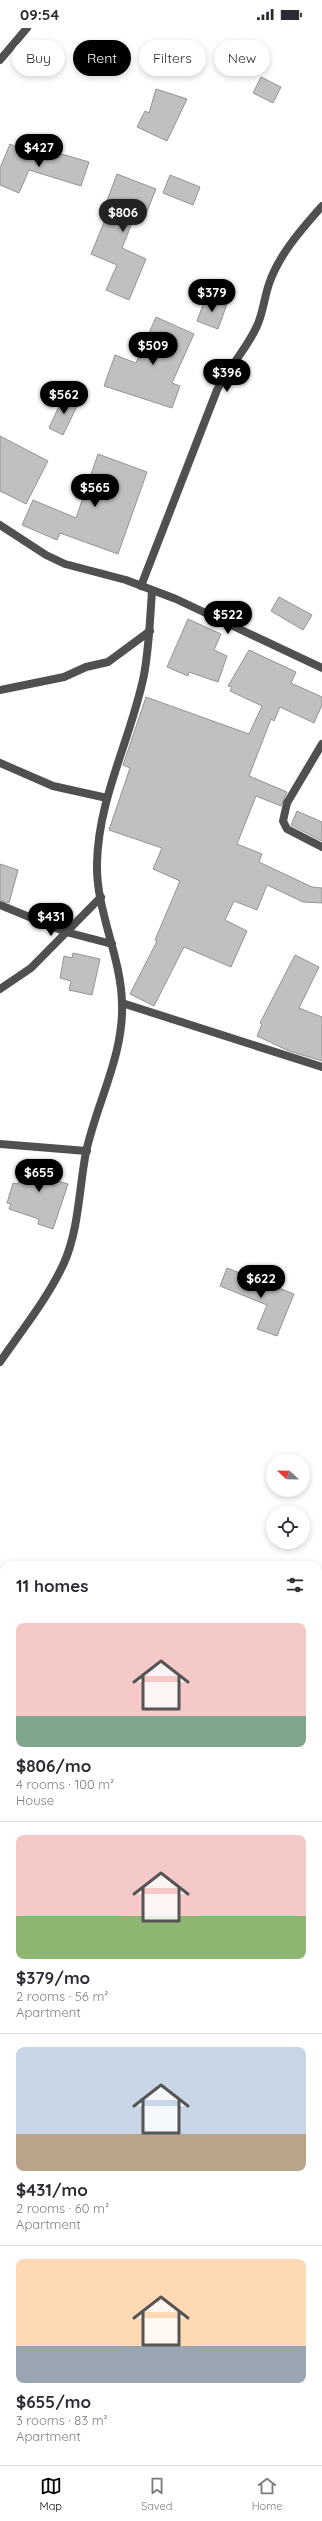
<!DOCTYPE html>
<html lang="en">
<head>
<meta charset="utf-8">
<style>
	:root { --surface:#fff; --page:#f2f2f3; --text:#2b2b33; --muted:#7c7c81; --line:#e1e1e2; --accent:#000 }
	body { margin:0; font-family:Quicksand,sans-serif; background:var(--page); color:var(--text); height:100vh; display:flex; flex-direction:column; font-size:15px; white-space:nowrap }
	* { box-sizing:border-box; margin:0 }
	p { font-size:13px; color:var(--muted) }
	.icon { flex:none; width:22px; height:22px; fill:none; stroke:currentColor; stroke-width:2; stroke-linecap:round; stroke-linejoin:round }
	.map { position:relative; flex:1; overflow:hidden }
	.drawer { position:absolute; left:0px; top:1533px; width:322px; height:904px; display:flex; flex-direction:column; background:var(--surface); border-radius:12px 12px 0 0; box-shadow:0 2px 6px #0003 }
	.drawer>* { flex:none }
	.hud { position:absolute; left:12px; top:12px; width:298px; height:36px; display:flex; gap:8px }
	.needle { width:26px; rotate:292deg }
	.fabs { position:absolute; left:266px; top:1425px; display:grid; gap:8px }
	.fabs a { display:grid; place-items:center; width:44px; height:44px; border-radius:50%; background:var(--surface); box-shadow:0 2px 6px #0003; font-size:20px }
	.price { position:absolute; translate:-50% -34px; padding:0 9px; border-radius:14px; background:var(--accent); color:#fff; font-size:13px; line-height:26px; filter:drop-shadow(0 1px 2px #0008) }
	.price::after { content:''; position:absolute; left:50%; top:24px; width:12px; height:9px; margin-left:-6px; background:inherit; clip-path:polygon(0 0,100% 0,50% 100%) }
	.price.on { background:#222; color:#fff }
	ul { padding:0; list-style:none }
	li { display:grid; align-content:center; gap:8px; height:212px; padding:0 16px }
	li+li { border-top:1px solid var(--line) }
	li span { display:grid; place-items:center; height:124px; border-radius:8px; color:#555 }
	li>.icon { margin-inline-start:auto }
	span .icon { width:72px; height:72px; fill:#fffc; stroke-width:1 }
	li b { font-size:17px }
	h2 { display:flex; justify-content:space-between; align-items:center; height:48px; padding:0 16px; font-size:17px }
	.tag { padding:0 14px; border-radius:18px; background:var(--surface); box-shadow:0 2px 6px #0003; font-size:14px; line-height:36px }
	.tag.on { background:var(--accent); color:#fff }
	.status { display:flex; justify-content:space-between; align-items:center; height:28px; padding:0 20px; background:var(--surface); direction:ltr }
	.status svg { height:11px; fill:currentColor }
	.dock { display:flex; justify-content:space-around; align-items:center; height:56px; border-top:1px solid var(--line); background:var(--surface); font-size:11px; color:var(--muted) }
	.dock a { display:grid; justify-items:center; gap:2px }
	.dock .on { color:var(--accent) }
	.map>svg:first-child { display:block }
	.building { fill:#c0c0c0; stroke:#949494 }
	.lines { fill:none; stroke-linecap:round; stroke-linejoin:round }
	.street { stroke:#505050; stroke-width:8 }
</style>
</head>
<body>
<div class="status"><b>09:54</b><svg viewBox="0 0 49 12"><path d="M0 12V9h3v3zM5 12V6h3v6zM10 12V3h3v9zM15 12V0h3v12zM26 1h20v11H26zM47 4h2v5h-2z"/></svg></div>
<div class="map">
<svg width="322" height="2437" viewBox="0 0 322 2437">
	<rect width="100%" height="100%" fill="#fff"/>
	<g class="building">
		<polygon points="261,49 281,59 273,75 253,65"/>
		<polygon points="156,61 187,71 167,113 137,99 145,83 149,85"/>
		<polygon points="10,116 48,133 51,123 89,134 81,158 29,142 19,165 0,157 0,140"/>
		<polygon points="117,146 156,161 143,193 134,190 122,220 146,231 129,272 106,262 117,237 91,226 110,180 105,178"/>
		<polygon points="170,147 200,159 193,177 163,165"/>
		<polygon points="206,269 227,276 218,301 197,293"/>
		<polygon points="156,289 194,306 172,355 180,358 172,380 104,358 115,327 136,335"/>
		<polygon points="64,367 79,374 63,407 49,400"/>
		<polygon points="0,408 48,433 26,476 0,463"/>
		<polygon points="98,426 147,444 118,526 60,505 57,512 22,497 33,472 76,490"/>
		<polygon points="279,569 312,587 303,602 271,583"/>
		<polygon points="188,591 221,606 214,622 227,628 218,654 189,644 188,648 167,639"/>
		<polygon points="249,622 296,644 291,655 322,669 322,677 314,695 280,679 274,693 271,691 249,748 287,764 281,778 256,768 237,816 262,826 259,834 312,859 322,860 322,875 303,874 267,857 257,882 234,873 225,892 247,903 231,939 184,919 154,978 130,966 157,913 155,912 180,853 153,841 162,820 109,802 130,740 123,737 146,669 249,706 262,678 230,663 232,659 228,658"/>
		<polygon points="297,783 322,794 322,813 291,797"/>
		<polygon points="0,836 18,842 9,875 0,872"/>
		<polygon points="73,925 100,931 92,967 69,962 71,953 60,950 64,928 72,930"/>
		<polygon points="295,927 319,939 299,980 322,989 322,1033 289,1023 257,1008 262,996 260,995"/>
		<polygon points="27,1131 62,1143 58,1153 68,1156 53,1201 38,1196 39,1191 9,1181 11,1176 7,1175 13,1155 18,1156"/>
		<polygon points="227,1240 294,1266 277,1308 257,1301 267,1277 220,1258"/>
	</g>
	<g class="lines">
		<g class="street">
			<polyline points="0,32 27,0"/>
			<polyline points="0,497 46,527 65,536 126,552 176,571 322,640"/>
			<path d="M 141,558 L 217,362 C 228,340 246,322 256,300 C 263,287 264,270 269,256 C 279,226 302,201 322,178"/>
			<polyline points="0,662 64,649 86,639 108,634 150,603"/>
			<polyline points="322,716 287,775 283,793 287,801 322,819"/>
			<polyline points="0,735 53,758 107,770"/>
			<polyline points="0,877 66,904 112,916"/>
			<polyline points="0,961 31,940 101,869"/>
			<polyline points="122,975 322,1039"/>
			<polyline points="0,1116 87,1123"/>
			<path d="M 0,1334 C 22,1302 48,1270 64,1235 C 79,1201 79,1160 86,1124 C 97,1074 124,1027 122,975 C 121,928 96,883 97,836 C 98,770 131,711 144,647 C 149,620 150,591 152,563"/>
			<polyline points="318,2015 322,2010"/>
			<polyline points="40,2433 48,2437"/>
			<polyline points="3,2437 6,2433"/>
		</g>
	</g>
</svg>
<div class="fabs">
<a><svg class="needle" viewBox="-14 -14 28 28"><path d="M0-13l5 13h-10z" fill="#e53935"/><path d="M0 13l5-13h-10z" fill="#7c7c81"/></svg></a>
<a><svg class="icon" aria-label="locate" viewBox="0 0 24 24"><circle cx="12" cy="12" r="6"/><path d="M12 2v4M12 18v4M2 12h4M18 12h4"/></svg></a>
</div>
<b class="price" style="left:39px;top:140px">$427</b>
<b class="price on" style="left:123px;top:205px">$806</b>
<b class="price" style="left:212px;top:285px">$379</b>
<b class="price" style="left:153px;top:338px">$509</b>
<b class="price" style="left:227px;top:365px">$396</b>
<b class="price" style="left:64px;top:387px">$562</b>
<b class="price" style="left:95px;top:480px">$565</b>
<b class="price" style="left:228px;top:607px">$522</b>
<b class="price" style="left:51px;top:909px">$431</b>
<b class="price" style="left:39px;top:1165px">$655</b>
<b class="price" style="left:261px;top:1271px">$622</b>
<div class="hud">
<a class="tag">Buy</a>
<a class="tag on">Rent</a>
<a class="tag">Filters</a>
<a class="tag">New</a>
</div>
<section class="drawer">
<h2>11 homes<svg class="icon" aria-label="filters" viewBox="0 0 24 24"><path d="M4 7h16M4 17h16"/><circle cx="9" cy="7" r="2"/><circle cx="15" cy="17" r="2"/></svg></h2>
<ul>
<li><span style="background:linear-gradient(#f6c9c9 75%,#7fa58c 0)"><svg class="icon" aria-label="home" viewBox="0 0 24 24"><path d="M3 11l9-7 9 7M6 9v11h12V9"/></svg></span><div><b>$806/mo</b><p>4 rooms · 100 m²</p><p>House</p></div></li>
<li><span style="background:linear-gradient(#f6c9c9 65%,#8fb573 0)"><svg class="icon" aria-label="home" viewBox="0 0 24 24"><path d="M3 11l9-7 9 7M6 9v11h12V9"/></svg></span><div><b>$379/mo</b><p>2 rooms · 56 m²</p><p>Apartment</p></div></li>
<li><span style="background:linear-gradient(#c9d6e8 70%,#b9a48a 0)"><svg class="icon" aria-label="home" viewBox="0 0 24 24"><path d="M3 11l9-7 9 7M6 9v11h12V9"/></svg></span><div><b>$431/mo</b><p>2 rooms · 60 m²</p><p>Apartment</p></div></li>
<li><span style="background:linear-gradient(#ffd9b3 70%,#9aa5b1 0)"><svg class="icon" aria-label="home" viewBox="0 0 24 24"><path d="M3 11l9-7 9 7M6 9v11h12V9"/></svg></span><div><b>$655/mo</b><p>3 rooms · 83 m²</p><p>Apartment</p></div></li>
</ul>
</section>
</div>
<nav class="dock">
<a class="on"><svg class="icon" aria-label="map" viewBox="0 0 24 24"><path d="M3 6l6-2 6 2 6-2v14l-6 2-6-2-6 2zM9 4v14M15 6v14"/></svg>Map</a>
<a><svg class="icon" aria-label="saved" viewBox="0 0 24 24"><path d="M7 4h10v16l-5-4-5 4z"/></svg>Saved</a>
<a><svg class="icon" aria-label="home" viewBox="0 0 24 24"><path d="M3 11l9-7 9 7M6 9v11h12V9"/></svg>Home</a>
</nav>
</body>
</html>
